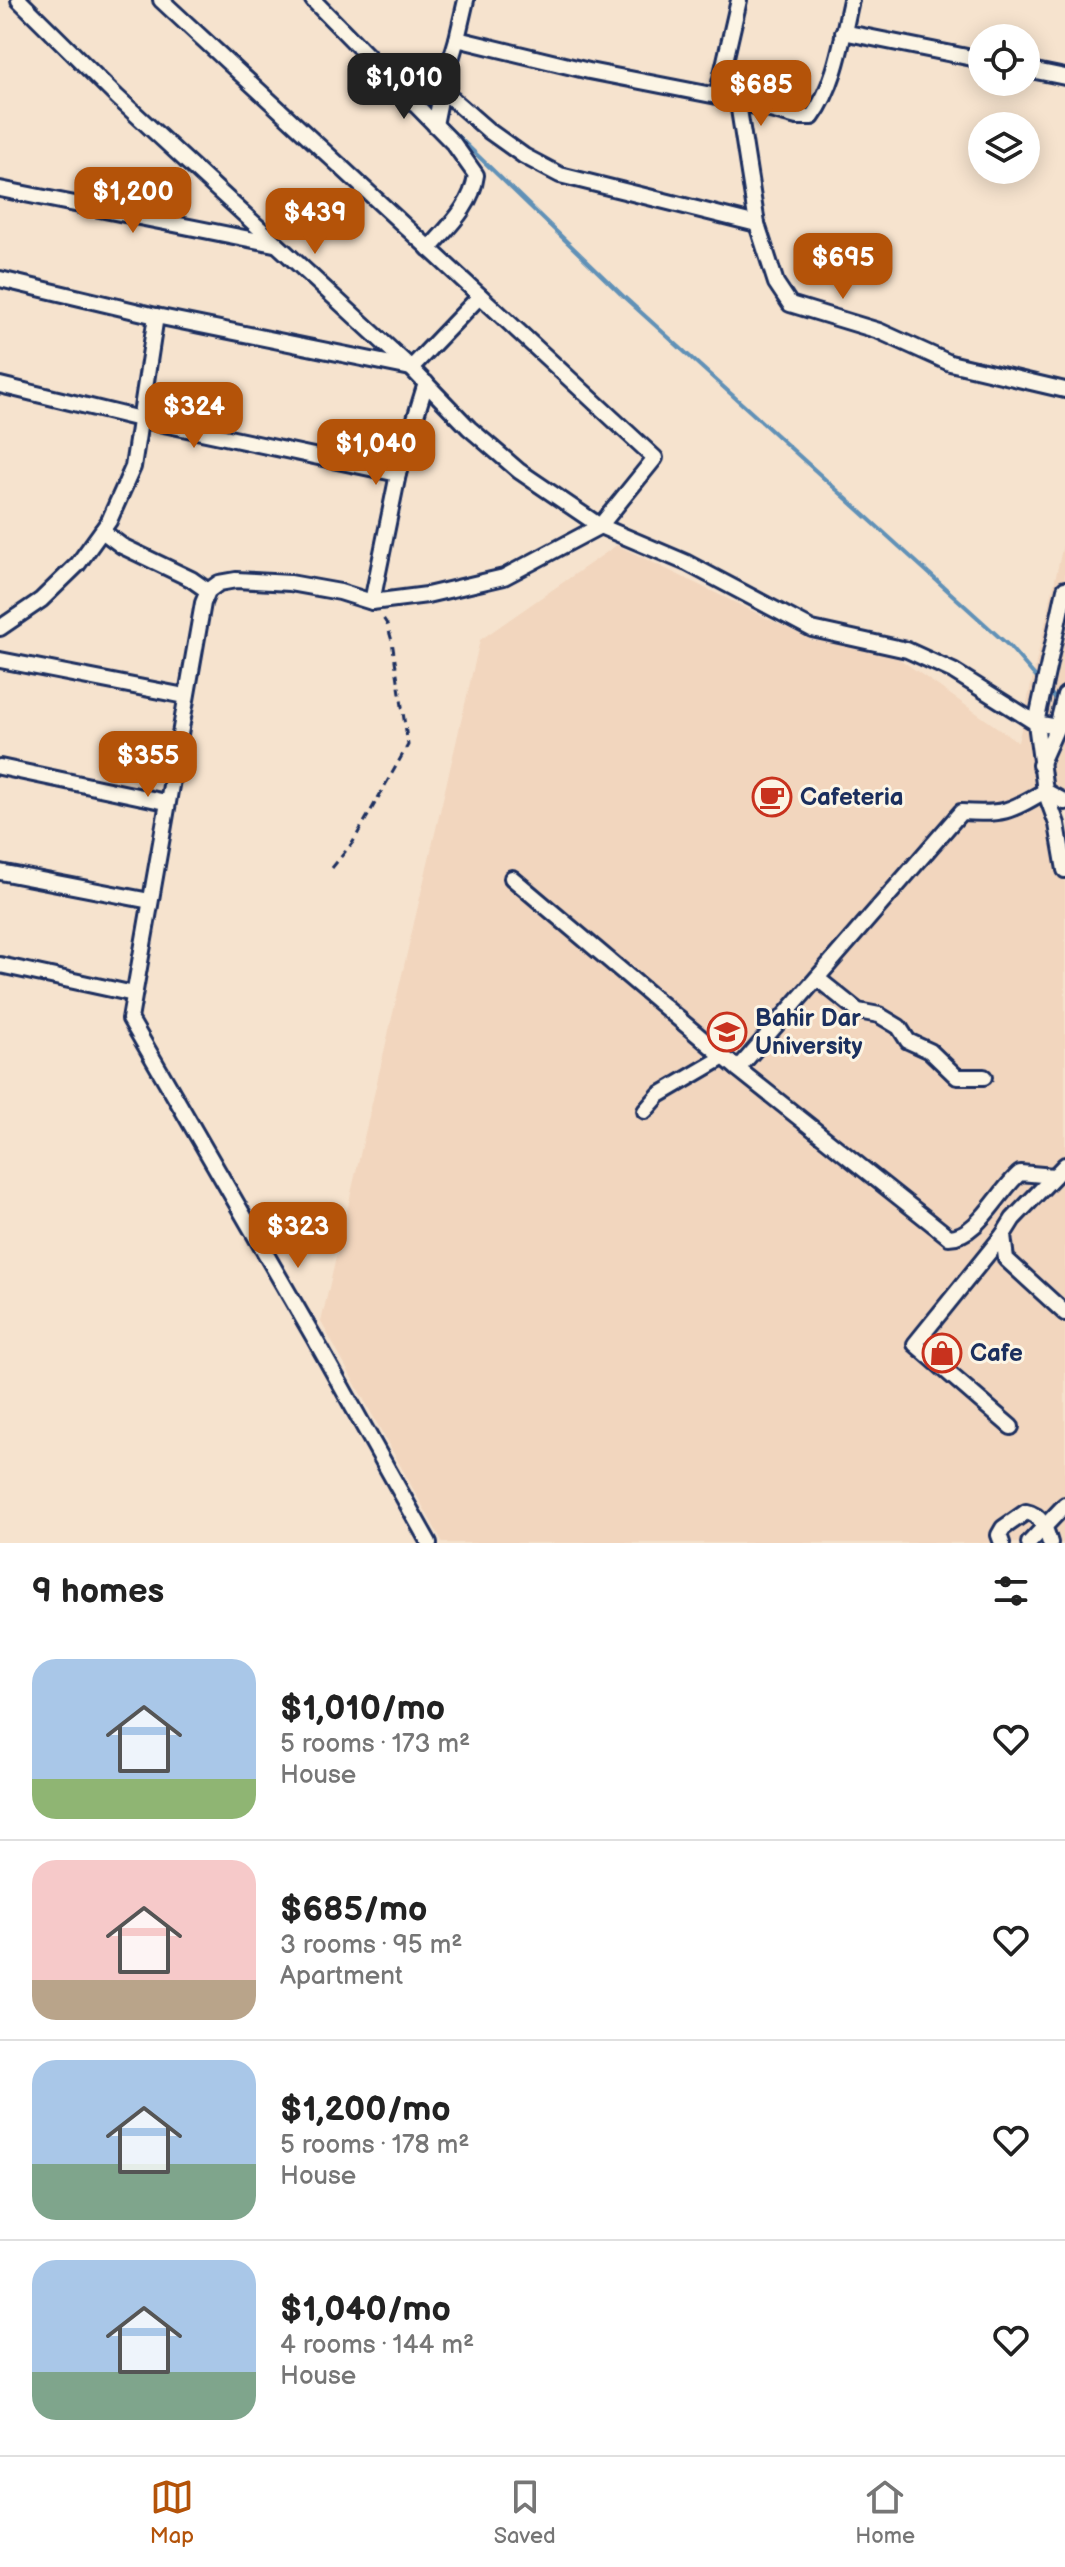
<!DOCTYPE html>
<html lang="en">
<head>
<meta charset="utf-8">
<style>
	:root { --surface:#fff; --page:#f2f2f2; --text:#222; --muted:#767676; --line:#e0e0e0; --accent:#b45309 }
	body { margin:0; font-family:"Balsamiq Sans",sans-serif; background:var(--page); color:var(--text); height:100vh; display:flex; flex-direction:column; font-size:30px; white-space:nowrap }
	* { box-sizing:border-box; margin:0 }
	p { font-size:26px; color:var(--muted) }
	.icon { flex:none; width:44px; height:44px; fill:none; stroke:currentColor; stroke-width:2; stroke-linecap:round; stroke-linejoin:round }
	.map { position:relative; height:1543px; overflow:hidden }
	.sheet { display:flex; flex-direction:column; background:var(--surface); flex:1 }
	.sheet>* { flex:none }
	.buttons { position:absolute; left:968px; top:24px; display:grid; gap:16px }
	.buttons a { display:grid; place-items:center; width:72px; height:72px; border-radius:50%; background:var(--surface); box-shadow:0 4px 20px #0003; font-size:40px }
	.price { position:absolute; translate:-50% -68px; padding:0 18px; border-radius:16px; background:var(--accent); color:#fff; font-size:26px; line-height:52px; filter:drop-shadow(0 2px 4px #0008) }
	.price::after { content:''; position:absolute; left:50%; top:48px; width:24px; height:18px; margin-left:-12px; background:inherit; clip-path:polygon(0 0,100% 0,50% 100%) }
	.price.active { background:#222; color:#fff }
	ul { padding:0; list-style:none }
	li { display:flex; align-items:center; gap:24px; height:200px; padding:0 32px }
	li+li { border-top:2px solid var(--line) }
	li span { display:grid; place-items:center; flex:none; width:224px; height:160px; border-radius:24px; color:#555 }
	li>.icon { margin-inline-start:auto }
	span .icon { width:96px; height:96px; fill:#fffc; stroke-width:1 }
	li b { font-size:34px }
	h2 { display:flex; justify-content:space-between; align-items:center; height:96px; padding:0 32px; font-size:34px }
	.tab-bar { display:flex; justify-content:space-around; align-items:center; height:112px; border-top:2px solid var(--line); background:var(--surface); font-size:22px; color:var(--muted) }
	.tab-bar a { display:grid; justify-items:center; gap:4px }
	.tab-bar .active { color:var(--accent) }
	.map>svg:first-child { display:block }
	.built { fill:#f2d6be }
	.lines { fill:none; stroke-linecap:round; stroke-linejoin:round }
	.stream { stroke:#6191b7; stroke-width:4 }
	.minor-casing { stroke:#1b2f5e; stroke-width:20 }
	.path { stroke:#1b2f5e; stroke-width:3; stroke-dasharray:8 6; stroke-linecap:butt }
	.minor { stroke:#fcf5e5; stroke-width:14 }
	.labels { text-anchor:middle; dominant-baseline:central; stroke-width:6; stroke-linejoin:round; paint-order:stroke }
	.poi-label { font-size:24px; font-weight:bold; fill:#1b2f5e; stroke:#fcf5e5; text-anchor:start }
</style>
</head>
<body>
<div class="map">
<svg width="1065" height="1543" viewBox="0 0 1065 1543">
	<rect width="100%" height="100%" fill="#f6e3ce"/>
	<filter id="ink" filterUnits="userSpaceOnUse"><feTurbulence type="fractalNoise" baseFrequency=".0125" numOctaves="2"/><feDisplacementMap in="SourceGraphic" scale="16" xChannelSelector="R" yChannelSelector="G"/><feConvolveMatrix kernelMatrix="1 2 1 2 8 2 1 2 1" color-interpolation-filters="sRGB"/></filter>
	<g filter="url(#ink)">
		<polygon class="built" points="1065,536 1065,1543 443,1543 321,1322 480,640 617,545 812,640 888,651 1018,742"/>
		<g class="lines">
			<g class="stream">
				<polyline points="373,52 432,110"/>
				<polyline points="441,120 624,297 1009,646 1041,683"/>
				<polyline points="1047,689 1060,704"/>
			</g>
			<defs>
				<g id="minor">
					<polyline points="19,0 117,97 411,368 469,428 519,471 600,526 687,563 812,629 907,650 953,671 1036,723 1057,727"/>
					<polyline points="161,0 655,458 600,526 504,577 427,595 372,602 340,592 290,583 236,580 219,583 208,591 203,603 130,1019 312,1334 429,1543"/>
					<path d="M 313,0 L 454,144 L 476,175 C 472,206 449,226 429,249"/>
					<polyline points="466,0 457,39 442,90 489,131 524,156 560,175 757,224"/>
					<polyline points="843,32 982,60"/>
					<path d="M 457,39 L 589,71 L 717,96 L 797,117 L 812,117 C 836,84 842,39 851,0"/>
					<polyline points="1026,69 1065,77"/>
					<polyline points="717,96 739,0"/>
					<polyline points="738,103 757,224 776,283 790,304 879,331 950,363 1065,390"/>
					<polyline points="435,125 442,90"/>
					<polyline points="0,189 274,244"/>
					<polyline points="0,279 156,316 411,368 480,296"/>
					<polyline points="0,385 140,419 398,474"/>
					<polyline points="102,531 122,546 191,579 208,591"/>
					<polyline points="1065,589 1036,723 1045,791 1057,824 1065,870"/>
					<polyline points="372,602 398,474 426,383"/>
					<polyline points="0,628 41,600 78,564 109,521 133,467 156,316"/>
					<polyline points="0,660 185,696"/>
					<polyline points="1040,765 1057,727 1065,695"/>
					<polyline points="0,767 166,802"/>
					<polyline points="1045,791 1065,802"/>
					<polyline points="0,872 150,901"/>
					<path d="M 512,878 L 738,1069 L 949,1237 C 978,1237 999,1190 1020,1173 L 1054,1176"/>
					<polyline points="0,965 134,994"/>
					<polyline points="818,979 858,1011 879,1015 899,1027 908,1041 930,1051 957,1077 984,1077"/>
					<path d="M 738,1069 L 961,812 C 1003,815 1009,812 1045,791"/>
					<polyline points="645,1111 659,1095 724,1057"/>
					<polyline points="1065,1165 1013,1219 1003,1235 1006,1259 1065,1313"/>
					<polyline points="1003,1235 915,1344 1011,1427"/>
					<path d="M 1002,1543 L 999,1535 L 1003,1528 L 1026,1512 C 1042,1515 1046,1529 1050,1543"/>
					<polyline points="1029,1543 1065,1505"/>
				</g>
			</defs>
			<use href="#minor" class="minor-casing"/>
			<polyline class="path" points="332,868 353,842 408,745 392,641 387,624 381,615"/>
			<use href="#minor" class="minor"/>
		</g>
	</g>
	<defs>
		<symbol id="cafe-ring" viewBox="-11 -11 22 22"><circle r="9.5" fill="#fcf5e5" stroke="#c8321e" stroke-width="1.5"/><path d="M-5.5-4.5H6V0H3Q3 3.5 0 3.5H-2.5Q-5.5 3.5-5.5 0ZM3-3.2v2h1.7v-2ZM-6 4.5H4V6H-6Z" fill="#c8321e"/></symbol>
		<symbol id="university-ring" viewBox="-11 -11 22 22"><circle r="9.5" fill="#fcf5e5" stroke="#c8321e" stroke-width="1.5"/><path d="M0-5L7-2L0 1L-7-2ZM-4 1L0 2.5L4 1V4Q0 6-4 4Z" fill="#c8321e"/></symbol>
		<symbol id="shop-ring" viewBox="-11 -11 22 22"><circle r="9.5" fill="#fcf5e5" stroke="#c8321e" stroke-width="1.5"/><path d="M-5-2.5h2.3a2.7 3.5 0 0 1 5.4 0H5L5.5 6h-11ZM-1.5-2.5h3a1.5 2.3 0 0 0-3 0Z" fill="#c8321e"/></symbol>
	</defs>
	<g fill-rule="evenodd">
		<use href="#cafe-ring" x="750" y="775" width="44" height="44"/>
		<use href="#university-ring" x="705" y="1010" width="44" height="44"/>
		<use href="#shop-ring" x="920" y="1331" width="44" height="44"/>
	</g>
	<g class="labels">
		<g class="poi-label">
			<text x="800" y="797">Cafeteria</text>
			<text x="755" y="1018">Bahir Dar<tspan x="755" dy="28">University</tspan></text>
			<text x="970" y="1353">Cafe</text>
		</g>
	</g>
</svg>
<div class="buttons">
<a><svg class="icon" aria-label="locate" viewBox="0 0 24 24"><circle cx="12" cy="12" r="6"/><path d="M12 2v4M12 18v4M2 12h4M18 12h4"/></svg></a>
<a><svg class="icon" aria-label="layers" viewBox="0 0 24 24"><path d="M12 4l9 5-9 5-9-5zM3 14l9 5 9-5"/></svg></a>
</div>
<b class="price active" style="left:404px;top:121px">$1,010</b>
<b class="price" style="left:761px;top:128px">$685</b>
<b class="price" style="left:133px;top:235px">$1,200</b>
<b class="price" style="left:315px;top:256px">$439</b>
<b class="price" style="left:843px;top:301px">$695</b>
<b class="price" style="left:194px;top:450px">$324</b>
<b class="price" style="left:376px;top:487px">$1,040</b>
<b class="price" style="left:148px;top:799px">$355</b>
<b class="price" style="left:298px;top:1270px">$323</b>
</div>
<section class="sheet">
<h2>9 homes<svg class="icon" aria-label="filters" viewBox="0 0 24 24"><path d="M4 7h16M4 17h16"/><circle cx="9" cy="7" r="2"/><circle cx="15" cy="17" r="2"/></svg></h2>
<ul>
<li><span style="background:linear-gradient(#a9c7e8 75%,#8fb573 0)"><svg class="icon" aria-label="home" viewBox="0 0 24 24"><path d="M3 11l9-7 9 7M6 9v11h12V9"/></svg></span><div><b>$1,010/mo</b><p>5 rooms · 173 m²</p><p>House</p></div><svg class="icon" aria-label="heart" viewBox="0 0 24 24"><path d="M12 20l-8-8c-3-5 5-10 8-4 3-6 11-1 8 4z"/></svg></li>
<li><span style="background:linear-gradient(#f6c9c9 75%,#b9a48a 0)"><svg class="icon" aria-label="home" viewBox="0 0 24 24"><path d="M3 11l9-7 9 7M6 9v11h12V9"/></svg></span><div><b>$685/mo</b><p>3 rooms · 95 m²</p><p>Apartment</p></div><svg class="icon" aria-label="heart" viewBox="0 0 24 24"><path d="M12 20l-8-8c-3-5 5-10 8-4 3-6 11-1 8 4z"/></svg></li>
<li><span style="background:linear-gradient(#a9c7e8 65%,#7fa58c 0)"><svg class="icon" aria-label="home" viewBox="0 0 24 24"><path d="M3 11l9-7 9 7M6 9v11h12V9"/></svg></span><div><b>$1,200/mo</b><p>5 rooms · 178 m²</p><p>House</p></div><svg class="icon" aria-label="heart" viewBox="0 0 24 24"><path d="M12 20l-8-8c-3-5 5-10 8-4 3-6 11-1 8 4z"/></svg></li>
<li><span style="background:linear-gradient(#a9c7e8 70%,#7fa58c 0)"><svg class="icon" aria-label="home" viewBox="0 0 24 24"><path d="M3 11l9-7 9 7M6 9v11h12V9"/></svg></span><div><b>$1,040/mo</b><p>4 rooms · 144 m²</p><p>House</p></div><svg class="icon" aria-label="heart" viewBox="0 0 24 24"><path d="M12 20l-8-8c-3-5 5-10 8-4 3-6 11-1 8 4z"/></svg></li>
</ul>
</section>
<nav class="tab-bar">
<a class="active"><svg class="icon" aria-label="map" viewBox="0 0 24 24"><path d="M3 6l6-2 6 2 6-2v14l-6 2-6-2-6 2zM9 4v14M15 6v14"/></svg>Map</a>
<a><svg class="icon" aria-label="saved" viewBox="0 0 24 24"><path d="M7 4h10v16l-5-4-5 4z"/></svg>Saved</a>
<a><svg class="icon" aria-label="home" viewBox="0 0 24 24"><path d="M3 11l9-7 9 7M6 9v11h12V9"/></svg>Home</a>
</nav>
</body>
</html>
